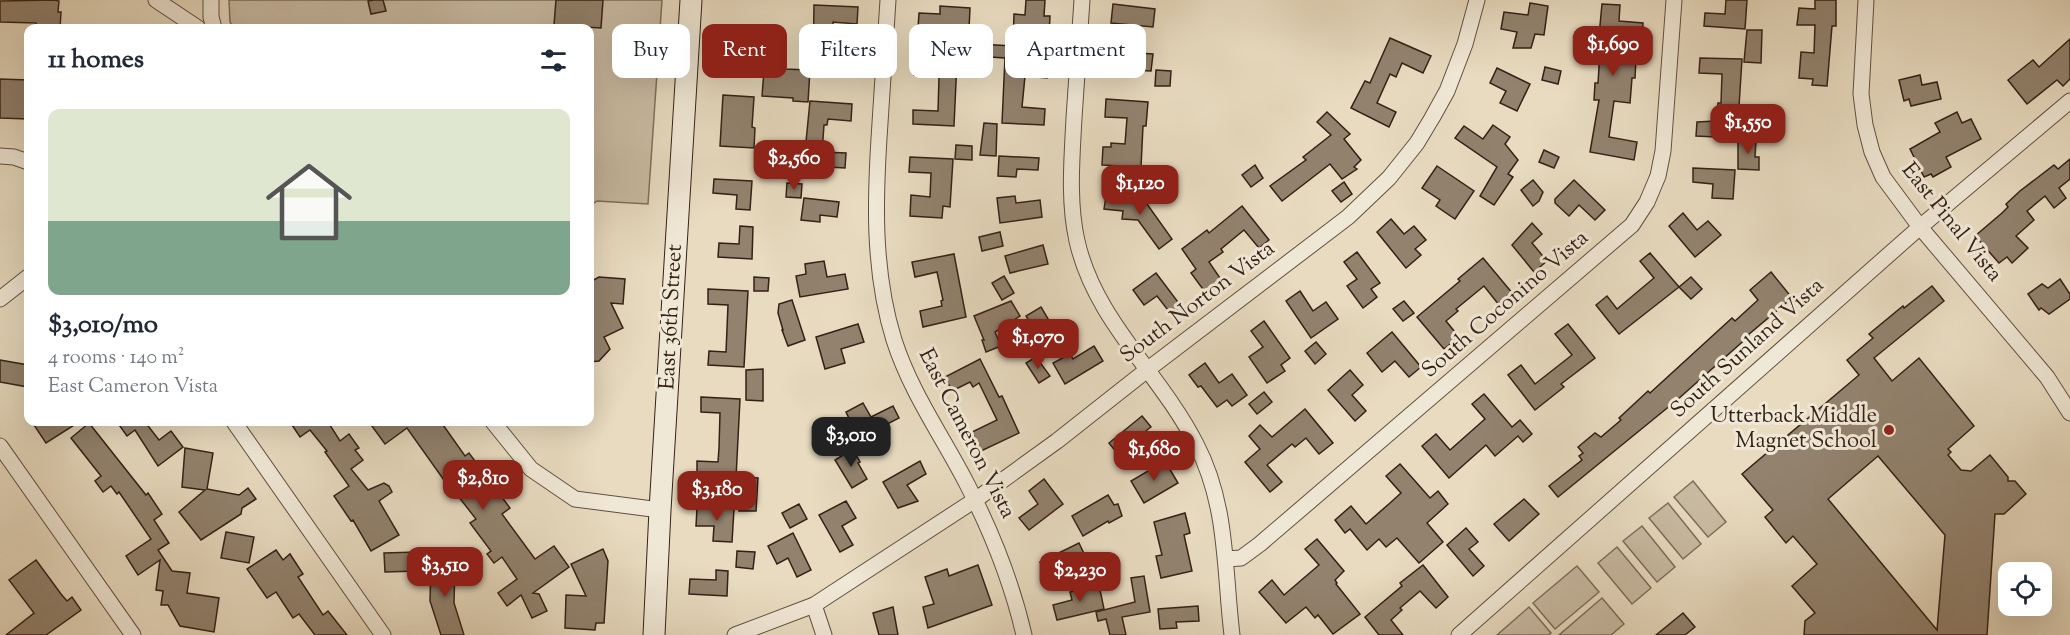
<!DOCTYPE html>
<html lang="en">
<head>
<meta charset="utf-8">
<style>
	:root { --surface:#fff; --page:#f6f6f7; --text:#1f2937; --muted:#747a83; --line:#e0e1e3; --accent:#8f2418 }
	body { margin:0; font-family:"Sorts Mill Goudy",serif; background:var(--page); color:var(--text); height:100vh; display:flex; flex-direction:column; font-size:22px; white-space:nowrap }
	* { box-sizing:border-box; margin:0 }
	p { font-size:20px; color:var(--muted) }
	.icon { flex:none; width:33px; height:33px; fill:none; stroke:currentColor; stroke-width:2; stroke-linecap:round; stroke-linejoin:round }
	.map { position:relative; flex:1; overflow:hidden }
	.sheet { position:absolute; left:24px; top:24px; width:570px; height:402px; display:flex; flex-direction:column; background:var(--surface); border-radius:12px; box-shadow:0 6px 24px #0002 }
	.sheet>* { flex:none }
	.guide { position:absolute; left:612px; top:24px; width:570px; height:54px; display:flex; gap:12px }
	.tools { position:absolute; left:1998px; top:562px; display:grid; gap:12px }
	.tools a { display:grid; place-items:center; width:54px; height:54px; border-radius:12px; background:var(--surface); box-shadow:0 6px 24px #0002; font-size:30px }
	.price { position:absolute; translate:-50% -51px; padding:0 14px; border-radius:12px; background:var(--accent); color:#fff; font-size:20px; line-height:39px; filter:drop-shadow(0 2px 3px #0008) }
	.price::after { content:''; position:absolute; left:50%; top:36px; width:18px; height:14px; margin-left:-9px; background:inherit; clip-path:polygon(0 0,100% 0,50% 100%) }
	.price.on { background:#222; color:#fff }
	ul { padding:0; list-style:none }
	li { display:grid; align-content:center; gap:12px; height:318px; padding:0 24px }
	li+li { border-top:2px solid var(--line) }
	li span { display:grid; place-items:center; height:186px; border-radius:12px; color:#555 }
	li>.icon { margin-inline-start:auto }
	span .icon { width:108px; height:108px; fill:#fffc; stroke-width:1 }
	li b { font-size:26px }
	h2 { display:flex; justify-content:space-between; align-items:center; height:72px; padding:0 24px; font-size:26px }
	.chip { padding:0 21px; border-radius:12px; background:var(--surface); box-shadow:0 6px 24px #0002; font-size:21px; line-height:54px }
	.chip.on { background:var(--accent); color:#fff }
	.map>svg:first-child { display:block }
	.green { fill:#c9bba3; stroke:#7e6e5c; stroke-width:1.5 }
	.building { fill:#92826e; stroke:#342116; stroke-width:1.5; fill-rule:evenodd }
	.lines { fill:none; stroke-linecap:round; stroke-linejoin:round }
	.street-casing { stroke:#615040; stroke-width:17 }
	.secondary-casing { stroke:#342116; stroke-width:23 }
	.street { stroke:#f0e8d6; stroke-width:15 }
	.secondary { stroke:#f0e8d6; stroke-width:21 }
	.poi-dot { fill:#8f2418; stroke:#f0e8d6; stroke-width:2 }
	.labels { text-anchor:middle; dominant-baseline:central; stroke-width:6; stroke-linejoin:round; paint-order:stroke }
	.street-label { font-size:22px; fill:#342116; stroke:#f0e8d6 }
	.poi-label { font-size:22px; fill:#342116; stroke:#f0e8d6; text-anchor:end }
</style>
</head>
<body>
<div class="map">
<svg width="2070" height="635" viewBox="0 0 2070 635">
	<rect width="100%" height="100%" fill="#e8dbc0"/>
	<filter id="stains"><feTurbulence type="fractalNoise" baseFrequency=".00333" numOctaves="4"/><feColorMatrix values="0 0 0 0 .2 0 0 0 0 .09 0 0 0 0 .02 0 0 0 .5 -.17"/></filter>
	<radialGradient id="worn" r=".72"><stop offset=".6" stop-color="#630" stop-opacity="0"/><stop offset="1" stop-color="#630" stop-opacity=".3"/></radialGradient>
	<g class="green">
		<polygon points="229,0 662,0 648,204 597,201 590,206 590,28 234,28 230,22"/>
		<polygon points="1693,481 1726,522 1708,537 1674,497"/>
		<polygon points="1668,503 1701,544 1683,559 1649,518"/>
		<polygon points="1642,526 1675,567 1657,582 1623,541"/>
		<polygon points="1617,547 1651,588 1632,604 1598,563"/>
		<polygon points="1577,566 1599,592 1555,629 1533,603"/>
		<polygon points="1602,598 1624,624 1611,635 1559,635"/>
		<polygon points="1529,607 1551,633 1549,635 1497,635"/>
	</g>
	<g class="building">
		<polygon points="54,0 59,1 58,12 61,12 60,28 36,28 36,23 0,22 0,1"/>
		<polygon points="374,0 383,0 386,11 371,14 368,1"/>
		<polygon points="556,0 603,0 601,28 554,25"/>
		<polygon points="1026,0 1045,0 1044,16 1050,16 1047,78 1025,76 1022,107 1045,109 1044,125 1002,123 1005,58 975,56 974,64 960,63 960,31 918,28 919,13 940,14 940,6 970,8 969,29 979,29 978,44 1013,46 1014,14 1025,15"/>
		<polygon points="1726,0 1747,0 1745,29 1704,26 1705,13 1725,14"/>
		<polygon points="1815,0 1836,0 1836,26 1832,26 1827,86 1812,85 1813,79 1799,78 1801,52 1814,53 1815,25 1797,25 1799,8 1815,9"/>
		<polygon points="1530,3 1548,6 1544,35 1535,34 1531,48 1513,48 1517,32 1501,29 1504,12 1528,15"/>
		<polygon points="1113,4 1155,9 1153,27 1111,23"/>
		<polygon points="1602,4 1620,5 1619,21 1643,23 1642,38 1637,38 1635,78 1632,78 1630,103 1614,101 1609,137 1637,142 1634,160 1590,152 1599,100 1594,100 1595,83 1598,83 1600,51 1580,51 1580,35 1599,36"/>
		<polygon points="814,5 858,7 857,24 833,22 833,55 855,56 853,74 813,70"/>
		<polygon points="1747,30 1762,30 1761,63 1744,62"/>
		<polygon points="1390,38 1431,56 1423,73 1402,63 1396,77 1390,74 1377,103 1396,112 1389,127 1351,108 1365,81 1370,83"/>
		<polygon points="2070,39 2070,79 2063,86 2057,80 2027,104 2008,80 2033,60 2039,67"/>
		<polygon points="752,42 765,42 763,66 724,64 724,47 751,49"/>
		<polygon points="1108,51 1153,54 1151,71 1107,69"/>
		<polygon points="915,57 957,60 954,126 913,124 913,110 938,111 939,77 914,75"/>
		<polygon points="765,58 785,58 784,69 810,70 808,102 793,101 793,98 762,96"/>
		<polygon points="1700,58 1742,59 1737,138 1696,136 1697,122 1716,121 1718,103 1721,103 1722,74 1699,73"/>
		<polygon points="1545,67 1561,71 1558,84 1542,80"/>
		<polygon points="1497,68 1530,84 1517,111 1500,103 1506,91 1490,83"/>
		<polygon points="1156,70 1171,71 1170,86 1155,86"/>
		<polygon points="1920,75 1922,85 1937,82 1941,99 1911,106 1909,99 1904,101 1899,80"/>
		<polygon points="0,79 28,80 28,119 0,118"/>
		<polygon points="723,95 754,97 752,127 755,128 754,148 720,146"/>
		<polygon points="1106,99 1148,102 1146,126 1143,126 1141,167 1102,165 1103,147 1111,147 1111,143 1125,144 1127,118 1105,117"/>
		<polygon points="810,101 852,104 851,121 828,119 827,125 824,125 822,152 846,153 845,168 812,166 813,163 804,162"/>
		<polygon points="1327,112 1350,134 1344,139 1361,160 1354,167 1357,169 1342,179 1330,164 1282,201 1270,186 1306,160 1303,157 1331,135 1317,122"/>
		<polygon points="1957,112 1962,123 1971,119 1981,139 1946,157 1951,167 1933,177 1931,174 1924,177 1910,149 1940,132 1935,123"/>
		<polygon points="984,123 997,124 996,156 980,155"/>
		<polygon points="1493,125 1510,137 1505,144 1518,160 1508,174 1513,177 1494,205 1480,196 1497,167 1455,138 1464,126 1483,139"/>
		<polygon points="1738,139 1756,140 1755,157 1759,157 1759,170 1738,169"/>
		<polygon points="956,145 972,146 972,160 955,159"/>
		<polygon points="1544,150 1559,157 1554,168 1539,162"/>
		<polygon points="999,156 1039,158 1038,170 1017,169 1016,177 998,176"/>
		<polygon points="910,157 953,159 950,207 943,206 942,218 910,216 911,195 930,197 931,173 909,172"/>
		<polygon points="2070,159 2070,179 2059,188 2066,198 2054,208 2045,196 2027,211 2034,220 2016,236 2028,248 2012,263 2007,257 1999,263 1975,236 2002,213 2008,207 2006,204 2020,191 2054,165 2058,169"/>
		<polygon points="1255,165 1263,178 1251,187 1242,175"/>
		<polygon points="1437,166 1474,191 1455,219 1436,206 1440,200 1422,188"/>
		<polygon points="1693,168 1735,170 1733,199 1712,198 1713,184 1693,182"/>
		<polygon points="1151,169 1169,170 1168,186 1172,186 1171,200 1151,200"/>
		<polygon points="714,179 752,181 750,210 736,209 737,195 713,193"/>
		<polygon points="1533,180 1543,192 1539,201 1533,206 1521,190"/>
		<polygon points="1574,180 1605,210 1595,220 1579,205 1569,216 1555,203 1555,199"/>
		<polygon points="1344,182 1352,194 1341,202 1332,191"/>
		<polygon points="787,183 802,184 801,198 786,197"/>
		<polygon points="1015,196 1016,203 1040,200 1042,217 1000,223 997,198"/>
		<polygon points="1106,196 1142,197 1172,239 1159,249 1138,220 1122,219 1123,211 1104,209"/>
		<polygon points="804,198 839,202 837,217 820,215 820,222 801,220"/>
		<polygon points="1242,206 1269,240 1259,248 1244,230 1221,249 1223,252 1209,262 1222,281 1205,292 1191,273 1196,269 1182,249 1207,230 1209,233"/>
		<polygon points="1683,213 1697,230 1708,221 1721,235 1695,257 1669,226"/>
		<polygon points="1391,219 1404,234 1414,226 1426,240 1415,249 1421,255 1406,268 1377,232"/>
		<polygon points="1532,223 1542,234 1532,243 1547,261 1534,272 1512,245"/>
		<polygon points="740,226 753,227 752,259 718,257 719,243 739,244"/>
		<polygon points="1000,232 1003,246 982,251 979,237"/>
		<polygon points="1043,245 1048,264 1010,273 1005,256"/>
		<polygon points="1357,252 1380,283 1371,289 1377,297 1363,308 1347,286 1357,279 1344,262"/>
		<polygon points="1650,253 1679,287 1619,334 1596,305 1607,296 1617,309 1654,278 1640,261"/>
		<polygon points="954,254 966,317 923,327 920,311 942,306 941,301 943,300 937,272 915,277 912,262"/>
		<polygon points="1483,258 1513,294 1499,305 1484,286 1456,309 1458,311 1446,321 1459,337 1444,349 1417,317 1460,281 1458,279"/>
		<polygon points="824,261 827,277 845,274 848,289 800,297 796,276 806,274 805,264"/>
		<polygon points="1771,272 1792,298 1748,335 1749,336 1677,400 1558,497 1549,486 1582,460 1579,456 1583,453 1578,447 1595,433 1601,437 1621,420 1619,418 1648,391 1650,393 1732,318 1735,321 1758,300 1750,290"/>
		<polygon points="1156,273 1181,306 1171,314 1157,296 1144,305 1133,290"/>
		<polygon points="1004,276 1014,293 1002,300 992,283"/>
		<polygon points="599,277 625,279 623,304 611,303 623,328 604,337 610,349 599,361 590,362 590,282"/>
		<polygon points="754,277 769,278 768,291 754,291"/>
		<polygon points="1691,277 1702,289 1691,299 1679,287"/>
		<polygon points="2060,279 2070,294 2070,299 2049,314 2041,308 2039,310 2028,294 2042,284 2048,288"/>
		<path d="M 1932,286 L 1944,301 L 1874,358 L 1892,381 L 1919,358 L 1974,426 L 1948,449 L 1951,452 L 1948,455 L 1961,470 L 1971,471 L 1990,455 L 2008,477 L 2008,481 L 2015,481 L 2026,494 L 2004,514 L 1995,514 L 1987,635 L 1804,635 L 1805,621 L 1815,613 L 1792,586 L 1817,564 L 1793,536 L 1786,543 L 1765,517 L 1773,510 L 1742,474 L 1859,375 L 1847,360 L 1873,338 L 1869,334 L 1903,306 L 1904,308 ZM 1878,456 L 1945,535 L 1937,630 L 1828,499 Z"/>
		<polygon points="708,289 748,291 744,367 708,365 709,351 726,352 728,305 708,304"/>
		<polygon points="1300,291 1313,311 1326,302 1338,319 1311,338 1286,301"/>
		<polygon points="792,300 805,340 788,346 782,330 783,330 778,313 779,304"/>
		<polygon points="1011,301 1020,316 995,332 1001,346 986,352 982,340 984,340 974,316"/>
		<polygon points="1404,301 1414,313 1403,321 1393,309"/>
		<polygon points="1041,307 1051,324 1036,333 1026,316"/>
		<polygon points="1264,321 1290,358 1281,365 1285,371 1267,383 1249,357 1263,347 1251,331"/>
		<polygon points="858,324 864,342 841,349 845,363 825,369 816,337"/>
		<polygon points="1568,324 1595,358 1561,384 1564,387 1535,410 1508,375 1521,365 1535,384 1572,355 1555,334"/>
		<polygon points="1392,332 1421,367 1409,377 1395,361 1382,372 1367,353"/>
		<polygon points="1316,342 1326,354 1315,364 1305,351"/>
		<polygon points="1094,346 1103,361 1065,384 1053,363 1070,354 1073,359"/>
		<polygon points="1036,357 1050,376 1039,383 1026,363"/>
		<polygon points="980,359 999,397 1002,396 1019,433 981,451 972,432 997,420 979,383 973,387 970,382 952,391 945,377"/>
		<polygon points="0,360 28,365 28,387 0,382"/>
		<polygon points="1205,363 1219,383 1232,374 1247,395 1232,406 1227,400 1217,407 1201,386 1198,387 1189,375"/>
		<polygon points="763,369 763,401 746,400 746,370"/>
		<polygon points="1350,370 1363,385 1352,395 1366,411 1355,421 1328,390"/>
		<polygon points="1264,392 1272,402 1257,414 1249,404"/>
		<polygon points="1484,394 1512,427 1520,420 1532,434 1523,442 1518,436 1495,456 1486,445 1449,478 1422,446 1436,434 1450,450 1485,419 1472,404"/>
		<polygon points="701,397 740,399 736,478 697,476 697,461 718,462 719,448 720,413 701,412"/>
		<polygon points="863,403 871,417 893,406 899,418 859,439 846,412"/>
		<polygon points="1305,409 1333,443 1319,454 1306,438 1295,447 1292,444 1267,465 1282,482 1270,492 1245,462 1260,449 1249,436 1260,425 1272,437"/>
		<polygon points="1142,416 1151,427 1134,440 1139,446 1122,459 1109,443"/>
		<polygon points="32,422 79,422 46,443"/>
		<polygon points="117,422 147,422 145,422 159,440 171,431 183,447 158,466 135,430 127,436"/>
		<polygon points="290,422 328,422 340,441 349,434 359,448 355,450 363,460 351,469 368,490 384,483 389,486 392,492 379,501 399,535 371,551 353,520 351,521 334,496 349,486 325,452 327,451 310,430 300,437"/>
		<polygon points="369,422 441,422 465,456 469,453 510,508 502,514 535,559 554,546 569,567 533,593 539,594 547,611 532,618 521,595 507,606 498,593 517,579 502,557 494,563 487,554 491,551 470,523 476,519 458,496 456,497 407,428 385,444"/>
		<polygon points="89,423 146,495 148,493 162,514 154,520 169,543 158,550 172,571 190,573 187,593 219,598 214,632 180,626 168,605 161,605 163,591 156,590 160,560 138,575 126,556 151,539 119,492 117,494 111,486 103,492 95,481 101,476 71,438"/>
		<polygon points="185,448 213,453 207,489 239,495 248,488 256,499 242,508 241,514 201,540 179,512 205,490 182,487"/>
		<polygon points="853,449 860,462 858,463 867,479 852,488 835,460"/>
		<polygon points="920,461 926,474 907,485 918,501 898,508 883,482"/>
		<polygon points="1165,461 1178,483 1144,503 1131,481"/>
		<polygon points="1400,464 1430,498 1438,491 1448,504 1427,523 1443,542 1419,563 1397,538 1386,547 1379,539 1367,550 1350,529 1345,533 1335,520 1351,506 1366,524 1390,503 1401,493 1386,476"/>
		<polygon points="741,477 758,478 756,511 739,511"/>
		<polygon points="1044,479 1063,504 1029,530 1019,518 1038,504 1029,491"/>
		<polygon points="1108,495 1114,505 1118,504 1122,516 1109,523 1108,521 1083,536 1072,516"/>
		<polygon points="1524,499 1539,514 1509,541 1494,524"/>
		<polygon points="846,501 856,518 842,526 853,545 840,552 819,515"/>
		<polygon points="799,504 807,519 790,528 782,513"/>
		<polygon points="697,508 734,509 732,542 713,541 714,526 696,526"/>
		<polygon points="1185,513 1190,533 1184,535 1192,571 1161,578 1156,556 1162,555 1154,522"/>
		<polygon points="1466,528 1478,542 1469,549 1484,566 1473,576 1447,545"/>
		<polygon points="226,532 254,537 249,563 221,558"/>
		<polygon points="793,533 811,570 797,577 788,558 777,564 768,546"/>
		<polygon points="1317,539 1344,571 1335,580 1337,583 1336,584 1360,614 1333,634 1318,615 1315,618 1306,607 1286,623 1259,592 1272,580 1284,595 1319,565 1305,549"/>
		<polygon points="1079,543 1087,560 1062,572 1060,568 1046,574 1040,562"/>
		<polygon points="603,549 608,561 604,623 596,623 595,630 565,628 566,595 586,596 571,564"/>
		<polygon points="276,550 283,560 290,554 303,574 298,577 323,615 328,611 347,635 315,635 299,614 293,618 276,592 267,598 247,569"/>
		<polygon points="737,551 755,552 753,569 736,567"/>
		<polygon points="418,552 418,571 385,572 384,553"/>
		<polygon points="36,560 61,594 67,601 72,597 81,610 46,635 6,635 34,613 9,580"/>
		<polygon points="431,562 455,562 454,603 464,635 441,635 430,601"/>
		<polygon points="978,565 992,605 928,628 923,607 934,604 925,577 947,569 949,576"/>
		<polygon points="1423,565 1448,597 1436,608 1420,591 1400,608 1402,610 1391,620 1403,635 1379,635 1365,617 1402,586 1400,583"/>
		<polygon points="716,570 728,571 727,596 689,594 690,579 716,580"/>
		<polygon points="1144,576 1150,612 1122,617 1126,635 1110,635 1106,619 1098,621 1096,612 1135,602 1131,578"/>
		<polygon points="1099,585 1104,609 1057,620 1053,605 1072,600 1070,592"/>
		<polygon points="1198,606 1199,621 1176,622 1177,628 1160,629 1158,609"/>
		<polygon points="893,607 898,635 879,635 873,613"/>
		<polygon points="1683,613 1695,627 1685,635 1656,635"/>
	</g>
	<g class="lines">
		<defs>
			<g id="street">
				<polyline points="156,0 198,28"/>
				<polyline points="211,0 211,17 214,28"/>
				<path d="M 888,0 C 885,41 883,82 880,123 C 875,196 872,269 894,340 C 911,393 943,437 968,486 C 992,533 1012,583 1024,635"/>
				<path d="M 1082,0 C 1079,39 1077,79 1074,118 C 1072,158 1068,201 1077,241 C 1095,321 1160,373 1196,444 C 1228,505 1224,569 1232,635"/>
				<polyline points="1866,0 1861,94 1865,125 1872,152 1883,177 1920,227 2047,377 2070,413"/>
				<polyline points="0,156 14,157 28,162"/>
				<polyline points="0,299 28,277"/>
				<polyline points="234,422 383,635"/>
				<polyline points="493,422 531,469 575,499 660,510"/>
				<polyline points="0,446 133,635"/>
				<polyline points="1226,559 1241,558 1260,544 1632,225 1647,202 1658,176 1663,151 1674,0"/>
				<polyline points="814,605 824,635"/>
				<polyline points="735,635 814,605 978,498 1057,441 1147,370 1348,217 1389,178 1417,143 1432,118 1447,91 1465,44 1477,0"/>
				<polyline points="1459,635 1920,227 2070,101"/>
			</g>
			<polyline id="secondary" points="654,635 660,510 691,0"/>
		</defs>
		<use href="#street" class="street-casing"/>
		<use href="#secondary" class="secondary-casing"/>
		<use href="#street" class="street"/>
		<use href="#secondary" class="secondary"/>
	</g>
	<circle class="poi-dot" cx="1889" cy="430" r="6"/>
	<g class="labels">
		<g class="street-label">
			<text transform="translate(1951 223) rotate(51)">East Pinal Vista</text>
			<text transform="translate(1198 303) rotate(-37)">South Norton Vista</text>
			<text transform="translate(1506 305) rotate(-41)">South Coconino Vista</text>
			<text transform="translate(672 317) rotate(-87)">East 36th Street</text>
			<text transform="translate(1748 349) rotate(-42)">South Sunland Vista</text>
			<text transform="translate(966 434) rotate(63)">East Cameron Vista</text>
		</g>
		<g class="poi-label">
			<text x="1877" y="417">Utterback Middle<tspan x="1877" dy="25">Magnet School</tspan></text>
		</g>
	</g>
	<rect width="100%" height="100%" filter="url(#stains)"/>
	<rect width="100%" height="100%" fill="url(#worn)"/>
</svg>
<div class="tools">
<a><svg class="icon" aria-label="locate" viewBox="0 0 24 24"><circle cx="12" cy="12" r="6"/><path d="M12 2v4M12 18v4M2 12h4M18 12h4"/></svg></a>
</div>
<b class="price" style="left:1613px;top:77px">$1,690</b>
<b class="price" style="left:1748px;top:155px">$1,550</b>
<b class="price" style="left:794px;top:191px">$2,560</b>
<b class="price" style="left:1140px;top:216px">$1,120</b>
<b class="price" style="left:1038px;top:370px">$1,070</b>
<b class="price on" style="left:851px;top:468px">$3,010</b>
<b class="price" style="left:1154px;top:482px">$1,680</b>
<b class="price" style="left:483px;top:511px">$2,810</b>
<b class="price" style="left:717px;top:522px">$3,180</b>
<b class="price" style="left:445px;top:598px">$3,510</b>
<b class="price" style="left:1080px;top:603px">$2,230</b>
<div class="guide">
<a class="chip">Buy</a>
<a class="chip on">Rent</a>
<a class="chip">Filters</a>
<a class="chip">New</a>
<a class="chip">Apartment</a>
</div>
<section class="sheet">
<h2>11 homes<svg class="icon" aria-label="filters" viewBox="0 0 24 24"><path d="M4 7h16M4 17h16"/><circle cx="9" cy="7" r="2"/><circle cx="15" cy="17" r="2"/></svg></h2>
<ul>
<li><span style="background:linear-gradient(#dfe7d0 60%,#7fa58c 0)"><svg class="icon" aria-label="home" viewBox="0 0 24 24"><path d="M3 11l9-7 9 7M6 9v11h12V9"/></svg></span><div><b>$3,010/mo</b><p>4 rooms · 140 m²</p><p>East Cameron Vista</p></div></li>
</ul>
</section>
</div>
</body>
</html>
